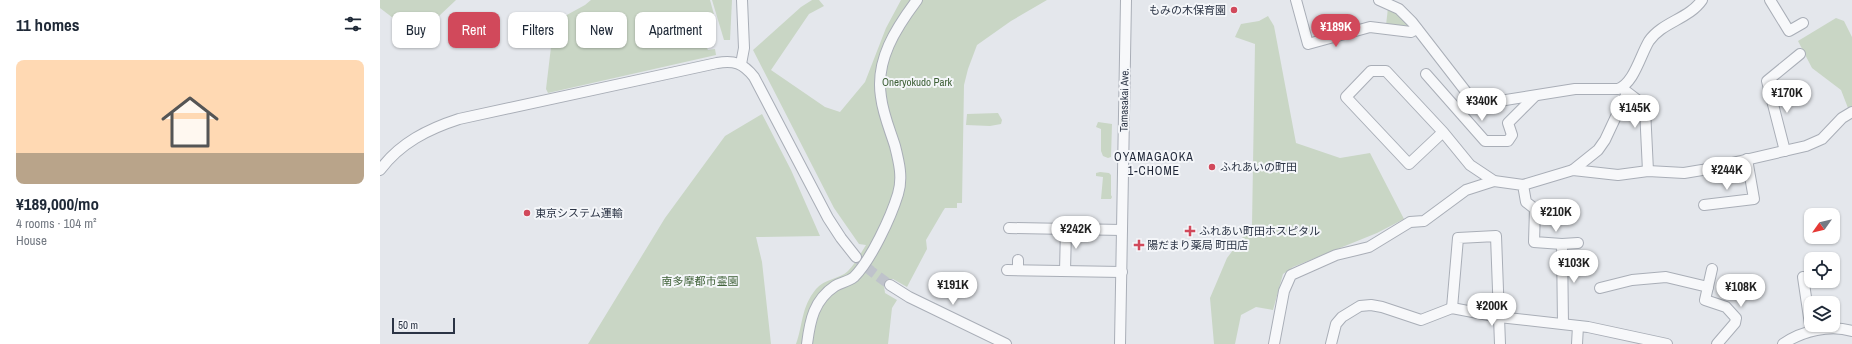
<!DOCTYPE html>
<html lang="en">
<head>
<meta charset="utf-8">
<style>
	:root { --surface:#fff; --page:#f6f6f7; --text:#1f2937; --muted:#747a83; --line:#e0e1e3; --accent:#d1495b }
	body { margin:0; font-family:"Archivo Narrow","Noto Sans JP",sans-serif; background:var(--page); color:var(--text); height:100vh; display:flex; flex-direction:column; font-size:15px; white-space:nowrap }
	* { box-sizing:border-box; margin:0 }
	p { font-size:13px; color:var(--muted) }
	.icon { flex:none; width:22px; height:22px; fill:none; stroke:currentColor; stroke-width:2; stroke-linecap:round; stroke-linejoin:round }
	.map { position:relative; flex:1; overflow:hidden }
	.drawer { display:flex; flex-direction:column; background:var(--surface); width:380px }
	.drawer>* { flex:none }
	.guide { position:absolute; left:12px; top:12px; width:380px; height:36px; display:flex; gap:8px }
	.needle { width:26px; rotate:236deg }
	.fabs { position:absolute; left:1424px; top:208px; display:grid; gap:8px }
	.fabs a { display:grid; place-items:center; width:36px; height:36px; border-radius:8px; background:var(--surface); box-shadow:0 1px 3px #0004; font-size:20px }
	.scale { position:absolute; left:12px; bottom:10px; width:63px; box-sizing:border-box; padding-left:4px; border:2px solid #2b3445; border-top:0; font-size:11px; line-height:14px; white-space:nowrap; color:#2b3445; -webkit-text-stroke:3px #f4f6f9; paint-order:stroke }
	.price { position:absolute; translate:-50% -34px; padding:0 9px; border-radius:14px; background:#fff; color:#222; font-size:13px; line-height:26px; filter:drop-shadow(0 1px 2px #0008) }
	.price::after { content:''; position:absolute; left:50%; top:24px; width:12px; height:9px; margin-left:-6px; background:inherit; clip-path:polygon(0 0,100% 0,50% 100%) }
	.price.selected { background:var(--accent); color:#fff }
	ul { padding:0; list-style:none }
	li { display:grid; align-content:center; gap:8px; height:212px; padding:0 16px }
	li+li { border-top:1px solid var(--line) }
	li span { display:grid; place-items:center; height:124px; border-radius:8px; color:#555 }
	li>.icon { margin-inline-start:auto }
	span .icon { width:72px; height:72px; fill:#fffc; stroke-width:1 }
	li b { font-size:17px }
	h2 { display:flex; justify-content:space-between; align-items:center; height:48px; padding:0 16px; font-size:17px }
	.pill { padding:0 14px; border-radius:8px; background:var(--surface); box-shadow:0 1px 3px #0004; font-size:14px; line-height:36px }
	.pill.selected { background:var(--accent); color:#fff }
	main { display:flex; flex:1; min-height:0 }
	.map>svg:first-child { display:block }
	.green { fill:#c9d6c5 }
	.lines { fill:none; stroke-linecap:round; stroke-linejoin:round }
	.minor-tunnel { stroke:#bfc3cb; stroke-width:10; stroke-dasharray:10 5; stroke-linecap:butt }
	.minor-casing { stroke:#a9aeb7; stroke-width:12 }
	.minor { stroke:#f7f8fa; stroke-width:10 }
	.poi-dot { fill:#d1495b; stroke:#f4f6f9; stroke-width:1.5 }
	.labels { text-anchor:middle; dominant-baseline:central; stroke-width:4; stroke-linejoin:round; paint-order:stroke }
	.poi-label { font-size:11px; fill:#2b3445; stroke:#f4f6f9; text-anchor:start }
	.park-label { font-size:11px; fill:#3f6138; stroke:#f4f6f9 }
	.street-label { font-size:11px; fill:#2b3445; stroke:#f4f6f9 }
	.neighbourhood-label { font-size:12px; letter-spacing:1px; fill:#1d2536; stroke:#f4f6f9 }
</style>
</head>
<body>
<main>
<section class="drawer">
<h2>11 homes<svg class="icon" aria-label="filters" viewBox="0 0 24 24"><path d="M4 7h16M4 17h16"/><circle cx="9" cy="7" r="2"/><circle cx="15" cy="17" r="2"/></svg></h2>
<ul>
<li><span style="background:linear-gradient(#ffd9b3 75%,#b9a48a 0)"><svg class="icon" aria-label="home" viewBox="0 0 24 24"><path d="M3 11l9-7 9 7M6 9v11h12V9"/></svg></span><div><b>¥189,000/mo</b><p>4 rooms · 104 m²</p><p>House</p></div></li>
</ul>
</section>
<div class="map">
<svg width="1472" height="344" viewBox="0 0 1472 344">
	<rect width="100%" height="100%" fill="#e4e7ec"/>
	<g class="green">
		<polygon points="0,0 76,0 42,32 13,18 0,8"/>
		<polygon points="211,0 330,0 335,18 317,27 328,50 335,49 336,55 168,93 166,89 174,22 205,5"/>
		<polygon points="332,0 352,0 350,40 344,40"/>
		<path d="M 432,0 L 439,0 L 444,6 L 429,14 L 391,70 L 445,107 L 460,112 L 485,82 L 506,28 L 521,0 L 667,0 L 631,21 L 597,45 L 588,69 L 584,85 L 582,203 L 577,203 L 577,208 L 565,208 L 563,211 L 546,240 L 547,249 L 527,287 L 513,279 L 508,279 L 504,286 L 505,293 L 517,300 L 512,308 L 508,344 L 416,344 C 423,325 421,307 436,289 C 444,279 460,279 468,271 C 475,264 481,253 486,245 L 479,244 L 454,208 L 373,50 L 421,7 Z"/>
		<polygon points="1008,8 1021,15 1029,25 1027,29 1006,25"/>
		<polygon points="888,16 894,26 916,143 960,158 990,153 1024,219 997,233 913,267 903,274 893,310 876,307 861,315 855,344 834,344 830,298 847,258 872,225 875,44 855,37 861,24 879,21"/>
		<polygon points="1456,18 1464,21 1472,37 1472,106 1468,108 1461,90 1432,68 1418,41"/>
		<polygon points="618,113 622,120 621,124 610,126 586,125 587,114"/>
		<polygon points="382,114 411,170 440,236 376,237 382,262 391,344 208,344 285,218 345,136"/>
		<polygon points="718,122 732,124 731,157 728,158 723,156 721,151 721,129 716,127"/>
		<polygon points="720,172 729,173 731,175 731,195 732,197 731,199 721,199 723,177 716,176 716,173"/>
	</g>
	<g class="lines">
		<polyline class="minor-tunnel" points="476,257 491,271 510,285"/>
		<defs>
			<g id="minor">
				<polyline points="916,0 928,44 990,27 1031,32 1037,29"/>
				<path d="M 999,0 L 1019,9 L 1032,22 L 1087,93 L 1093,99 L 1107,103 L 1195,89 L 1238,89 C 1254,83 1260,56 1269,41 C 1282,22 1309,19 1322,0"/>
				<polyline points="1390,0 1409,31 1423,23"/>
				<polyline points="361,64 364,48 362,0"/>
				<polyline points="1046,74 1105,141 1128,141 1132,135 1128,123 1155,96"/>
				<polyline points="1243,89 1260,102 1265,109 1268,171"/>
				<polyline points="1063,132 1029,164 966,97 991,71 1006,71 1063,132 1090,165 1114,181 1143,185 1146,202 1155,209 1154,242 1182,244 1198,243"/>
				<polyline points="1405,151 1387,81 1420,54"/>
				<path d="M 0,170 C 20,143 48,129 79,119 L 337,63 C 354,60 363,63 374,77 L 448,218 L 461,238 L 476,257"/>
				<polyline points="1193,170 1218,150 1225,140 1247,93"/>
				<polyline points="1143,185 1193,170 1238,175 1268,171 1304,173 1322,170 1426,146 1442,139 1462,118 1472,112"/>
				<polyline points="1324,205 1374,199 1367,159"/>
				<polyline points="629,228 742,230"/>
				<polyline points="1182,244 1183,324"/>
				<polyline points="1332,269 1325,300 1346,307 1356,318 1355,323 1337,344"/>
				<polyline points="627,270 742,272"/>
				<polyline points="638,270 638,260"/>
				<polyline points="685,271 686,229"/>
				<polyline points="1423,277 1431,331"/>
				<polyline points="510,285 529,297 626,344"/>
				<polyline points="1220,288 1252,280 1286,277 1328,287"/>
				<polyline points="1072,308 1078,238 1116,236 1120,344"/>
				<path d="M 427,344 C 430,320 434,300 455,286 C 461,282 468,282 474,277 C 491,260 511,217 518,194 C 523,178 519,162 515,146 C 510,130 503,114 501,97 C 495,60 516,28 537,0"/>
				<polyline points="740,344 746,0"/>
				<polyline points="894,344 904,291 911,275 956,255 989,247 1030,222 1044,221 1086,190 1114,181"/>
				<polyline points="951,344 956,324 962,317 980,306 991,305 1002,307 1041,320 1072,308 1119,317 1208,327 1287,344"/>
				<polyline points="1197,344 1198,326"/>
				<path d="M 1403,344 C 1422,331 1450,324 1472,331"/>
			</g>
		</defs>
		<use href="#minor" class="minor-casing"/>
		<use href="#minor" class="minor"/>
	</g>
	<g class="poi-dot">
		<circle cx="854" cy="10" r="4"/>
		<circle cx="832" cy="167" r="4"/>
		<circle cx="147" cy="213" r="4"/>
		<path d="M808 225h4v4h4v4h-4v4h-4v-4h-4v-4h4z"/>
		<path d="M757 239h4v4h4v4h-4v4h-4v-4h-4v-4h4z"/>
	</g>
	<g class="labels">
		<g class="poi-label">
			<text x="846" y="10" text-anchor="end">もみの木保育園</text>
			<text x="840" y="167">ふれあいの町田</text>
			<text x="155" y="213">東京システム運輸</text>
			<text x="819" y="231">ふれあい町田ホスピタル</text>
			<text x="767" y="245">陽だまり薬局 町田店</text>
		</g>
		<g class="park-label">
			<text x="537" y="82">Oneryokudo Park</text>
			<text x="320" y="281">南多摩都市霊園</text>
		</g>
		<g class="street-label">
			<text transform="translate(744 100) rotate(-89)">Tamasakai Ave.</text>
		</g>
		<g class="neighbourhood-label">
			<text x="774" y="157">OYAMAGAOKA<tspan x="774" dy="14">1-CHOME</tspan></text>
		</g>
	</g>
</svg>
<div class="fabs">
<a><svg class="needle" viewBox="-14 -14 28 28"><path d="M0-13l5 13h-10z" fill="#e53935"/><path d="M0 13l5-13h-10z" fill="#747a83"/></svg></a>
<a><svg class="icon" aria-label="locate" viewBox="0 0 24 24"><circle cx="12" cy="12" r="6"/><path d="M12 2v4M12 18v4M2 12h4M18 12h4"/></svg></a>
<a><svg class="icon" aria-label="layers" viewBox="0 0 24 24"><path d="M12 4l9 5-9 5-9-5zM3 14l9 5 9-5"/></svg></a>
</div>
<div class="scale">50 m</div>
<b class="price selected" style="left:956px;top:48px">¥189K</b>
<b class="price" style="left:1407px;top:114px">¥170K</b>
<b class="price" style="left:1102px;top:122px">¥340K</b>
<b class="price" style="left:1255px;top:129px">¥145K</b>
<b class="price" style="left:1347px;top:191px">¥244K</b>
<b class="price" style="left:1176px;top:233px">¥210K</b>
<b class="price" style="left:696px;top:250px">¥242K</b>
<b class="price" style="left:1194px;top:284px">¥103K</b>
<b class="price" style="left:573px;top:306px">¥191K</b>
<b class="price" style="left:1361px;top:308px">¥108K</b>
<b class="price" style="left:1112px;top:327px">¥200K</b>
<div class="guide">
<a class="pill">Buy</a>
<a class="pill selected">Rent</a>
<a class="pill">Filters</a>
<a class="pill">New</a>
<a class="pill">Apartment</a>
</div>
</div>
</main>
</body>
</html>
